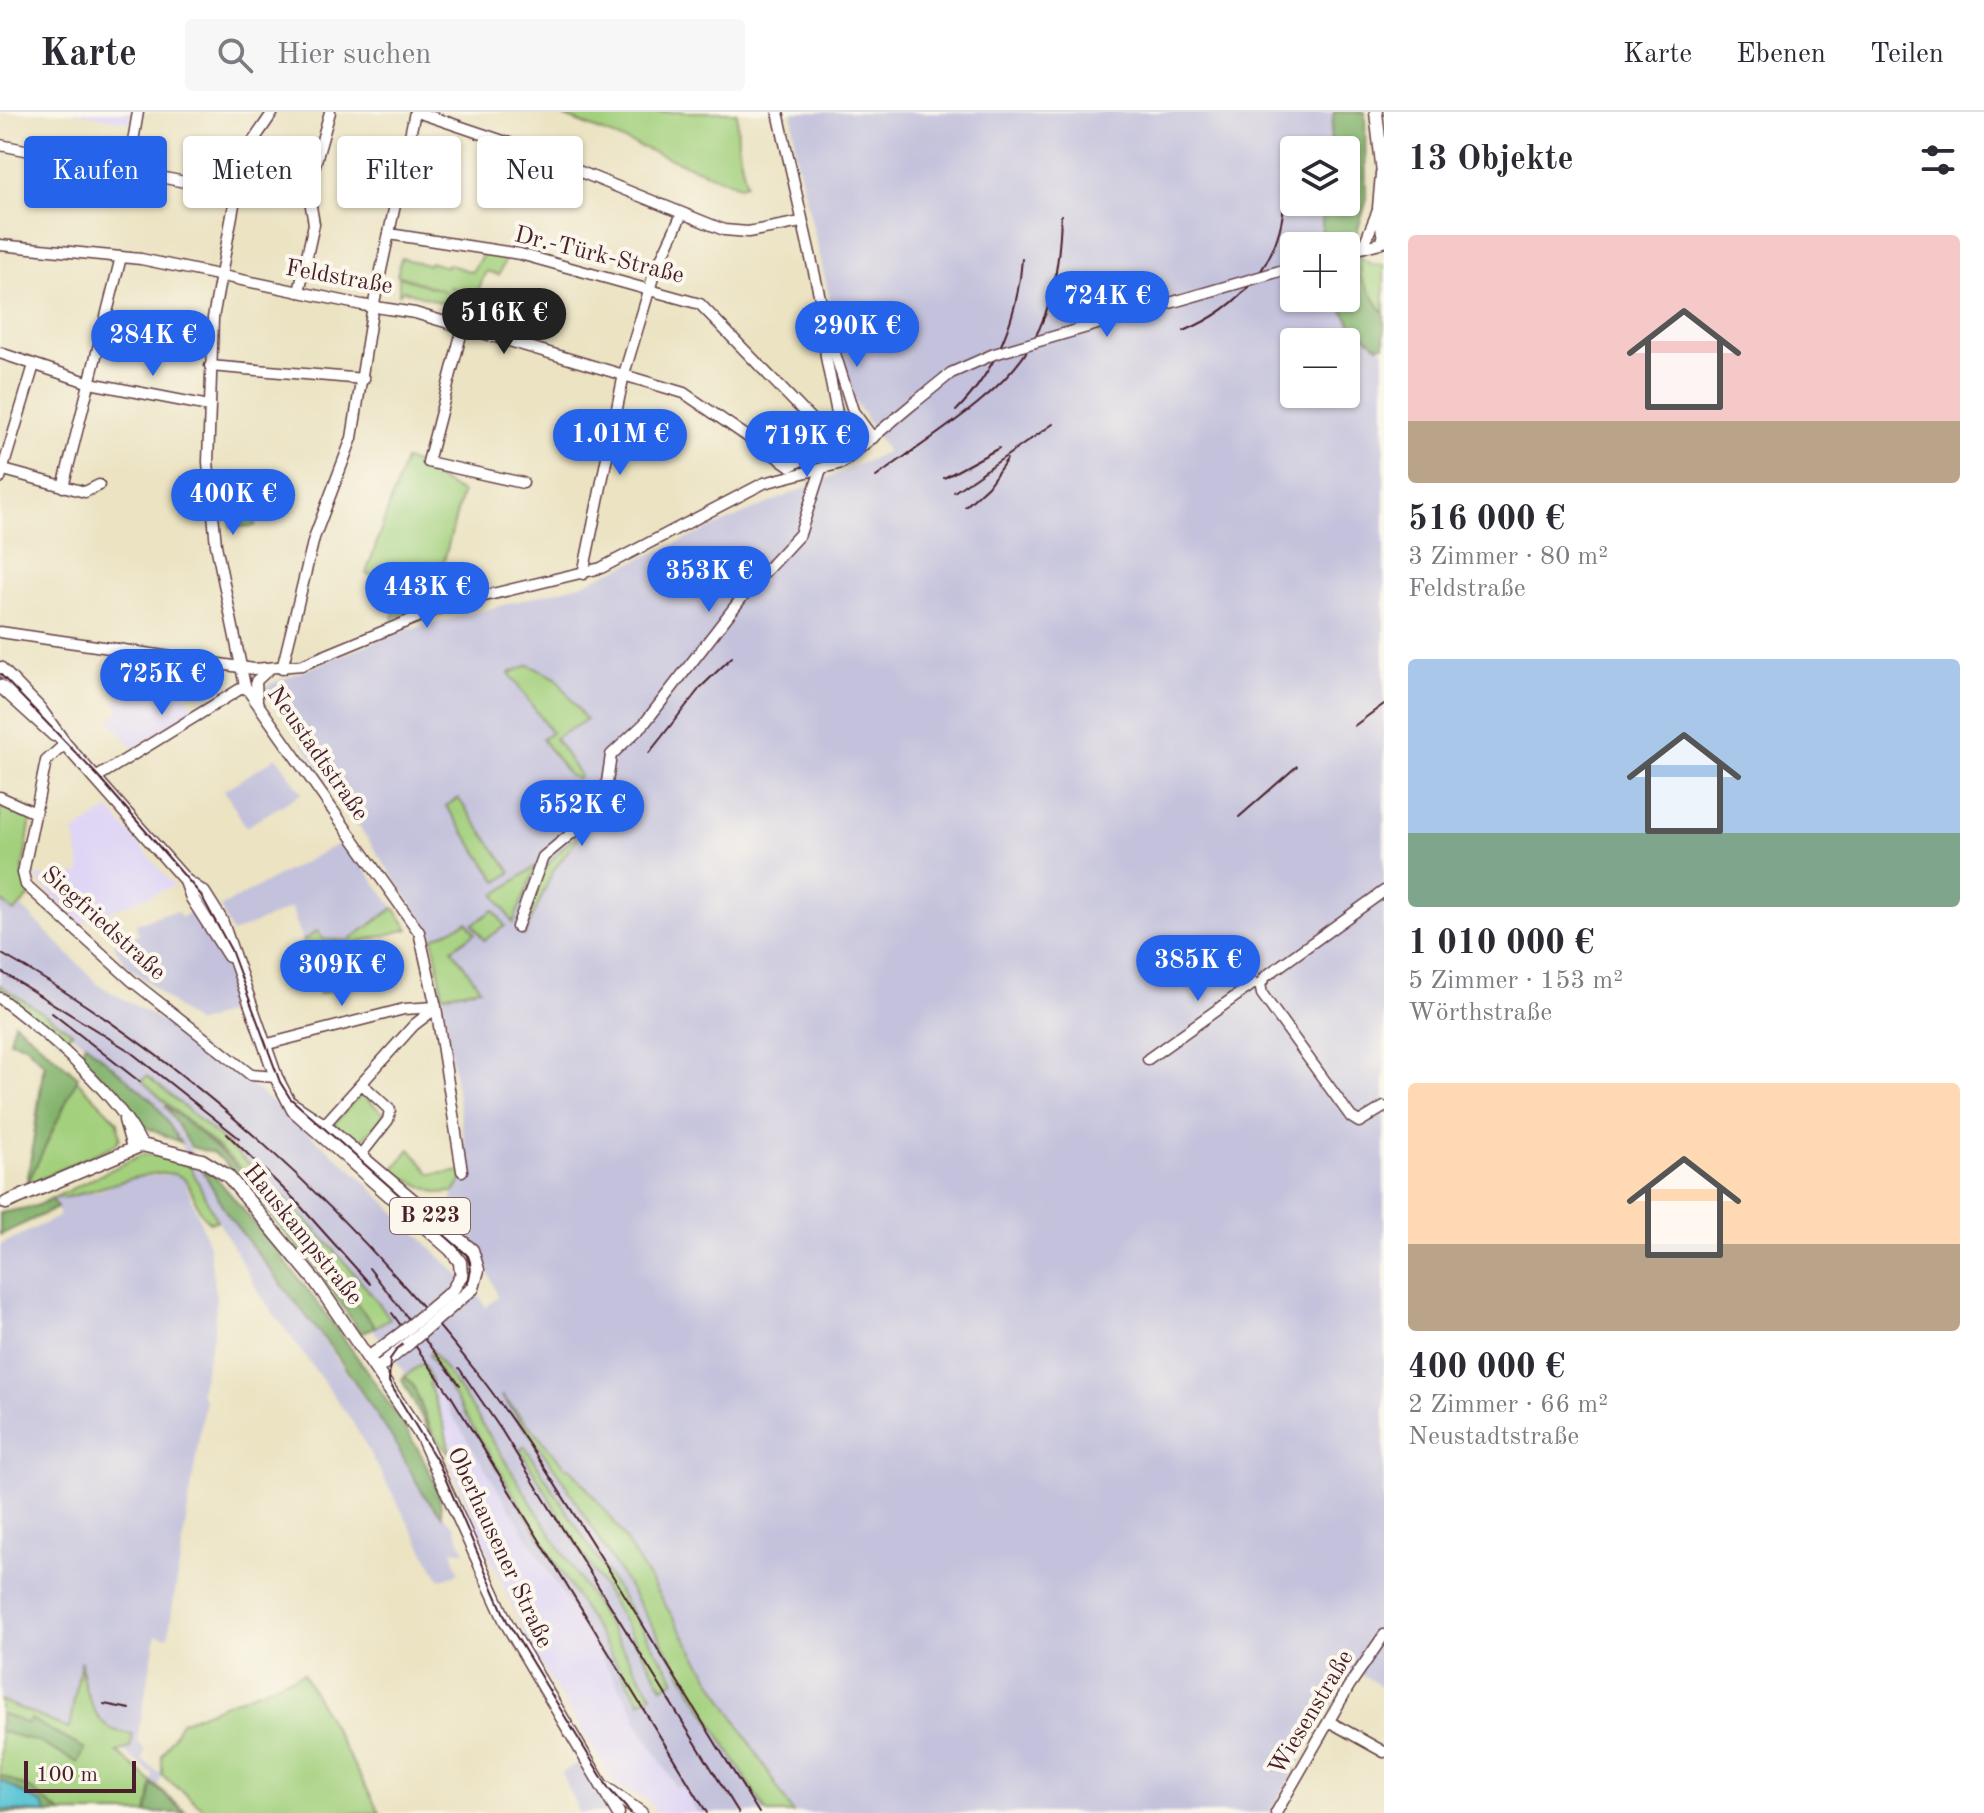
<!DOCTYPE html>
<html lang="de">
<head>
<meta charset="utf-8">
<style>
	:root { --surface:#fff; --page:#f7f7f7; --text:#2b2b33; --muted:#7c7c81; --line:#e1e1e2; --accent:#2563eb }
	body { margin:0; font-family:"Old Standard TT",serif; background:var(--page); color:var(--text); height:100vh; display:flex; flex-direction:column; font-size:30px; white-space:nowrap }
	* { box-sizing:border-box; margin:0 }
	p { font-size:26px; color:var(--muted) }
	.icon { flex:none; width:44px; height:44px; fill:none; stroke:currentColor; stroke-width:2; stroke-linecap:round; stroke-linejoin:round }
	.map { position:relative; flex:1; overflow:hidden }
	.sheet { display:flex; flex-direction:column; background:var(--surface); width:600px }
	.sheet>* { flex:none }
	.hud { position:absolute; left:24px; top:24px; width:760px; height:72px; display:flex; gap:16px }
	.tools { position:absolute; left:1280px; top:24px; display:grid; gap:16px }
	.tools a { display:grid; place-items:center; width:80px; height:80px; border-radius:8px; background:var(--surface); box-shadow:0 2px 6px #0004; font-size:40px }
	.scale { position:absolute; left:24px; bottom:20px; width:112px; box-sizing:border-box; padding-left:8px; border:4px solid #4a1f2b; border-top:0; font-size:22px; line-height:28px; white-space:nowrap; color:#4a1f2b; -webkit-text-stroke:6px #fbf7ec; paint-order:stroke }
	.price { position:absolute; translate:-50% -68px; padding:0 18px; border-radius:28px; background:var(--accent); color:#fff; font-size:26px; line-height:52px; filter:drop-shadow(0 2px 4px #0008) }
	.price::after { content:''; position:absolute; left:50%; top:48px; width:24px; height:18px; margin-left:-12px; background:inherit; clip-path:polygon(0 0,100% 0,50% 100%) }
	.price.current { background:#222; color:#fff }
	ul { padding:0; list-style:none }
	li { display:grid; align-content:center; gap:16px; height:424px; padding:0 24px }
	li span { display:grid; place-items:center; height:248px; border-radius:8px; color:#555 }
	li>.icon { margin-inline-start:auto }
	span .icon { width:144px; height:144px; fill:#fffc; stroke-width:1 }
	li b { font-size:34px }
	h2 { display:flex; justify-content:space-between; align-items:center; height:96px; padding:0 24px; font-size:34px }
	.tag { padding:0 28px; border-radius:8px; background:var(--surface); box-shadow:0 2px 6px #0004; font-size:28px; line-height:72px }
	.tag.current { background:var(--accent); color:#fff }
	header { display:flex; align-items:center; gap:48px; box-sizing:border-box; height:112px; padding:0 40px; background:var(--surface); border-bottom:2px solid var(--line) }
	header strong { font-size:38px }
	nav { display:flex; gap:44px; margin-inline-start:auto; font-size:28px }
	.search { width:560px; height:72px; background:var(--page); display:flex; align-items:center; gap:20px; box-sizing:border-box; padding:0 28px; border-radius:8px; color:var(--muted); font-size:30px }
	main { display:flex; flex:1; min-height:0 }
	.map>svg:first-child { display:block }
	.built { fill:#dfd5f5 }
	.industrial { fill:#c3c1db; fill-rule:evenodd }
	.green { fill:#a3d07d; stroke:#767854; stroke-width:2 }
	.forest { fill:#82b26c; stroke:#66684c; stroke-width:2 }
	.water { fill:#5ac4d4; stroke:#527280; stroke-width:2 }
	.lines { fill:none; stroke-linecap:round; stroke-linejoin:round }
	.minor-casing { stroke:#623c42; stroke-width:13 }
	.major-casing { stroke:#623c42; stroke-width:15 }
	.minor { stroke:#fff; stroke-width:10 }
	.major { stroke:#fff; stroke-width:12 }
	.tram { stroke:#4a1f2b; stroke-width:2 }
	.rail { stroke:#4a1f2b; stroke-width:2 }
	.minor-bridge-casing { stroke:#623c42; stroke-width:13; stroke-linecap:butt }
	.major-bridge-casing { stroke:#623c42; stroke-width:15; stroke-linecap:butt }
	.minor-bridge { stroke:#fff; stroke-width:10 }
	.major-bridge { stroke:#fff; stroke-width:12 }
	.labels { text-anchor:middle; dominant-baseline:central; stroke-width:8; stroke-linejoin:round; paint-order:stroke }
	.shield { fill:#fbf7ec; stroke:#7f6065; stroke-width:2 }
	.shield-label { font-size:22px; font-weight:bold; fill:#4a1f2b }
	.street-label { font-size:24px; fill:#4a1f2b; stroke:#fbf7ec }
</style>
</head>
<body>
<header>
<strong>Karte</strong>
<div class="search"><svg class="icon" aria-label="search" viewBox="0 0 24 24"><circle cx="10" cy="10" r="6"/><path d="M15 15l6 6"/></svg>Hier suchen</div>
<nav><a>Karte</a><a>Ebenen</a><a>Teilen</a></nav>
</header>
<main>
<div class="map">
<svg width="1384" height="1701" viewBox="0 0 1384 1701">
	<rect width="100%" height="100%" fill="#fbf7ec"/>
	<filter id="ink" filterUnits="userSpaceOnUse"><feTurbulence type="fractalNoise" baseFrequency=".0125" numOctaves="2"/><feDisplacementMap in="SourceGraphic" scale="16" xChannelSelector="R" yChannelSelector="G"/><feConvolveMatrix kernelMatrix="1 2 1 2 8 2 1 2 1" color-interpolation-filters="sRGB"/></filter>
	<filter id="wash" filterUnits="userSpaceOnUse"><feTurbulence type="fractalNoise" baseFrequency=".006" numOctaves="4" result="noise"/><feDisplacementMap in="SourceGraphic" scale="32" xChannelSelector="R" yChannelSelector="G"/><feGaussianBlur stdDeviation="1.8" result="paint"/><feColorMatrix in="noise" values="0 0 0 0 0 0 0 0 0 0 0 0 0 0 0 0 0 1.4 0 .05"/><feComposite in="paint" operator="in"/></filter>
	<g filter="url(#wash)">
		<rect width="100%" height="100%" fill="#ebe3c2"/>
		<g class="built">
			<polygon points="74,0 131,0 131,2 130,10"/>
			<polygon points="134,546 158,549 154,575 185,582 195,597 134,636 109,608 120,598 114,590 130,574"/>
			<polygon points="109,697 174,774 81,811 34,765 81,761 74,720"/>
			<polygon points="432,1270 638,1604 635,1607 676,1675 681,1674 698,1701 656,1701 648,1688 617,1675 531,1536 452,1358 450,1332 428,1272"/>
		</g>
		<g class="industrial">
			<path d="M 792,0 L 1334,0 L 1329,38 L 1294,38 L 1294,90 L 1323,90 L 1321,134 L 1294,134 L 1294,186 L 1335,186 L 1354,216 L 1384,238 L 1384,1576 L 1353,1558 L 1270,1701 L 698,1701 L 681,1674 L 677,1676 L 634,1606 L 637,1604 L 432,1270 L 429,1272 L 444,1313 L 450,1341 L 432,1324 L 413,1273 L 325,1150 L 282,1099 L 254,1054 L 148,964 L 227,1102 L 281,1168 L 391,1324 L 425,1385 L 454,1414 L 465,1440 L 452,1438 L 459,1461 L 440,1468 L 352,1309 L 261,1184 L 197,1072 L 180,1030 L 155,991 L 85,931 L 0,878 L 0,789 L 14,800 L 22,795 L 99,873 L 179,919 L 257,978 L 356,1061 L 478,1182 L 486,1195 L 498,1185 L 481,1140 L 447,1105 L 454,1080 L 469,1059 L 433,823 L 264,575 L 396,521 L 580,473 L 887,340 L 854,287 L 796,44 ZM 1294,230 L 1346,230 L 1346,282 L 1294,282 Z"/>
			<polygon points="277,645 302,681 246,715 224,678"/>
			<polygon points="344,729 394,796 348,829 324,828 317,819 303,829 291,796 232,821 220,795"/>
			<polygon points="194,798 221,847 240,896 196,912 125,851 113,832 139,822 135,812 165,801 178,800 181,806"/>
			<polygon points="175,1062 184,1067 209,1133 216,1187 215,1215 200,1280 205,1288 168,1525 156,1523 137,1629 145,1638 143,1648 162,1663 157,1678 152,1672 153,1663 122,1638 116,1640 0,1587 0,1133 60,1104 53,1086 99,1079 129,1066"/>
			<polygon points="578,1651 609,1701 579,1701 562,1661"/>
		</g>
		<g class="green">
			<polygon points="553,0 737,0 738,34 746,72 739,74"/>
			<polygon points="483,142 506,145 499,163 486,159 476,184 451,175 446,192 403,178 399,182 399,165 444,179 397,163 401,146 428,153 430,150 446,155 447,152 472,160"/>
			<polygon points="1361,145 1371,152 1384,153 1384,202 1361,166"/>
			<polygon points="405,348 430,355 429,362 462,381 434,487 393,507 398,469 366,462"/>
			<polygon points="236,387 255,387 255,414 231,415 231,410 239,409"/>
			<polygon points="529,553 556,566 586,608 555,626 580,664 577,667 569,663 542,627 551,620 509,561"/>
			<polygon points="458,686 511,760 498,770 446,694"/>
			<polygon points="0,688 32,701 22,761 31,783 14,800 0,788"/>
			<path d="M 586,715 L 553,759 L 524,824 C 523,776 551,743 586,715 Z"/>
			<polygon points="537,753 513,811 495,783"/>
			<polygon points="394,796 409,817 336,836 348,873 319,882 303,829 317,819 324,828 348,829"/>
			<polygon points="494,798 505,814 484,828 473,812"/>
			<polygon points="467,810 475,821 452,837 480,876 443,883 433,826"/>
			<polygon points="0,873 72,920 63,929 0,880"/>
			<polygon points="46,937 118,1010 120,1026 115,1033 27,1073"/>
			<path d="M 147,964 C 237,1038 320,1113 390,1206 L 375,1215 C 335,1162 295,1109 248,1063 C 214,1029 175,1002 142,968 Z"/>
			<polygon points="361,982 385,1002 357,1033 334,1011"/>
			<polygon points="410,1037 431,1062 469,1059 454,1080 437,1081 391,1060"/>
			<path d="M 141,1043 L 154,1043 L 190,1054 L 217,1109 L 209,1110 C 195,1098 196,1082 185,1068 C 164,1044 82,1089 53,1086 Z"/>
			<polygon points="432,1239 472,1296 652,1583 640,1590 429,1243"/>
			<path d="M 423,1251 L 432,1270 L 429,1272 L 444,1313 L 450,1341 C 424,1322 426,1288 405,1264 Z"/>
			<polygon points="501,1283 567,1356 570,1355 615,1411 793,1701 767,1701 563,1368"/>
			<polygon points="525,1334 675,1568 663,1575 520,1337"/>
			<path d="M 81,1549 C 81,1569 91,1602 108,1615 C 114,1620 124,1620 133,1622 L 130,1636 L 117,1640 L 187,1701 L 0,1701 L 0,1588 L 69,1617 Z"/>
			<polygon points="303,1561 380,1701 209,1701 162,1663 162,1643 181,1610"/>
		</g>
		<g class="forest">
			<polygon points="1334,0 1365,0 1366,90 1355,128 1361,145 1361,166 1384,202 1384,233 1378,234 1354,216 1335,186 1346,186 1346,134 1321,134 1323,90 1346,90 1346,38 1329,38"/>
			<polygon points="14,910 78,965 27,1073 45,953 25,933 10,929"/>
			<polygon points="85,931 155,991 180,1030 143,1014 81,942"/>
			<path d="M 165,993 C 248,1057 312,1132 375,1215 L 361,1221 L 320,1162 L 225,1050 L 213,1041 L 191,1035 Z"/>
			<path d="M 202,1057 L 215,1064 C 279,1140 339,1215 393,1298 C 413,1329 439,1365 442,1403 L 425,1385 L 391,1324 L 336,1242 L 227,1102 Z"/>
			<polygon points="52,1086 57,1096 0,1123 0,1101 36,1094"/>
			<polygon points="405,1264 413,1273 432,1324 405,1274 402,1267"/>
			<polygon points="0,1601 28,1612 30,1607 85,1637 78,1651 38,1630 0,1619"/>
			<polygon points="0,1663 32,1678 61,1701 47,1701 43,1693 0,1668"/>
			<polygon points="152,1672 185,1701 147,1701"/>
		</g>
		<polygon class="water" points="0,1668 43,1693 47,1701 0,1698"/>
	</g>
	<g filter="url(#ink)">
		<g class="lines">
			<defs>
				<g id="minor">
					<polyline points="273,0 243,44 213,206 208,350 216,433 245,574 419,820 436,895 462,1059"/>
					<polyline points="417,0 509,31 724,118 748,120 801,110"/>
					<polyline points="778,0 824,204"/>
					<polyline points="0,33 235,80"/>
					<polyline points="128,59 138,0"/>
					<polyline points="389,122 520,142 700,192 810,306 830,336"/>
					<polyline points="0,133 141,147 362,193 415,201 684,281 790,354 842,327 826,245 822,199"/>
					<polyline points="1363,135 1379,96"/>
					<polyline points="1346,140 1384,130"/>
					<polyline points="299,180 314,112 308,77 330,0"/>
					<polyline points="463,215 428,350 523,371"/>
					<polyline points="828,219 853,299 873,326"/>
					<polyline points="0,241 90,271 209,294"/>
					<polyline points="210,254 364,267"/>
					<polyline points="0,357 85,380 99,373"/>
					<polyline points="0,366 34,253"/>
					<polyline points="63,375 121,145"/>
					<polyline points="583,462 624,262 654,162 682,102"/>
					<polyline points="0,520 254,557 302,553 447,493 601,456 764,371 842,351 914,291"/>
					<polyline points="282,557 314,426 352,326 372,200 415,0"/>
					<polyline points="257,588 256,569 268,558"/>
					<polyline points="65,632 46,649 23,761 26,773 132,869 251,963 276,965"/>
					<polyline points="97,665 245,574"/>
					<polyline points="0,685 33,700"/>
					<polyline points="517,815 543,745 578,716 605,684 611,643 644,612 747,479 800,422 821,357"/>
					<polyline points="1260,872 1262,882 1351,1005 1359,1010 1384,995"/>
					<path d="M 0,886 C 45,920 118,982 142,1033"/>
					<polyline points="264,933 404,897 436,895"/>
					<polyline points="1148,947 1253,872 1260,872 1266,864 1384,779"/>
					<polyline points="124,1008 132,1036"/>
					<polyline points="324,1013 414,913 436,896"/>
					<polyline points="359,1045 388,1008 390,998 362,972"/>
					<polyline points="1330,1610 1384,1640"/>
					<polyline points="1276,1701 1349,1574 1384,1523"/>
				</g>
				<g id="major">
					<polyline points="1376,0 1384,70"/>
					<polyline points="1382,62 1379,96 1384,127"/>
					<polyline points="0,556 39,596 65,632 186,769 204,781 221,808 276,965 293,998 451,1138 460,1150 461,1164"/>
					<polyline points="0,574 54,623"/>
					<polyline points="186,769 192,786 229,844"/>
					<polyline points="292,992 324,1013 472,1138 478,1158 473,1176"/>
					<polyline points="6,1091 142,1033 202,1048 228,1064 316,1170 422,1325 507,1512 618,1701"/>
					<polyline points="368,1246 402,1221"/>
					<polyline points="377,1257 409,1231"/>
					<polyline points="606,1676 641,1701"/>
				</g>
			</defs>
			<use href="#minor" class="minor-casing"/>
			<use href="#major" class="major-casing"/>
			<use href="#minor" class="minor"/>
			<use href="#major" class="major"/>
			<path class="tram" d="M 0,562 L 98,664 L 201,783 L 231,838 L 280,970 L 290,986 L 468,1144 C 484,1180 423,1216 397,1237 L 390,1247 L 389,1270 L 439,1352 L 507,1509 L 609,1677 L 631,1701"/>
			<g class="rail">
				<path d="M 1184,219 C 1239,196 1278,154 1284,93"/>
				<path d="M 956,299 C 997,258 1018,204 1022,147"/>
				<path d="M 906,344 C 1011,270 1057,240 1061,103"/>
				<polyline points="876,365 915,337"/>
				<polyline points="944,366 999,336"/>
				<polyline points="954,380 1053,312"/>
				<polyline points="965,395 988,374 1007,347"/>
				<polyline points="1354,614 1384,592"/>
				<polyline points="649,641 700,576 732,545"/>
				<polyline points="1239,705 1297,654"/>
				<path d="M 0,841 C 187,946 350,1099 482,1267 C 531,1331 573,1401 616,1469 C 663,1546 711,1624 759,1701"/>
				<polyline points="0,859 128,938 239,1026"/>
				<polyline points="52,901 140,970"/>
				<polyline points="227,1022 295,1088 370,1172"/>
				<polyline points="369,1156 460,1273"/>
				<polyline points="392,1201 451,1284 707,1701"/>
				<polyline points="459,1256 502,1319 739,1701"/>
				<polyline points="104,1592 130,1597"/>
			</g>
			<defs>
				<polyline id="minor-bridge" points="914,291 951,261 994,242 1294,155"/>
				<g id="major-bridge">
					<polyline points="402,1221 452,1179 461,1164"/>
					<polyline points="409,1231 473,1176"/>
				</g>
			</defs>
			<use href="#minor-bridge" class="minor-bridge-casing"/>
			<use href="#major-bridge" class="major-bridge-casing"/>
			<use href="#minor-bridge" class="minor-bridge"/>
			<use href="#major-bridge" class="major-bridge"/>
		</g>
	</g>
	<g class="labels">
		<rect class="shield" x="390" y="1086" width="80" height="36" rx="6"/>
		<g class="shield-label">
			<text x="430" y="1104">B 223</text>
		</g>
		<g class="street-label">
			<text transform="translate(599 144) rotate(14)">Dr.-Türk-Straße</text>
			<text transform="translate(339 166) rotate(10)">Feldstraße</text>
			<text transform="translate(317 642) rotate(55)">Neustadtstraße</text>
			<text transform="translate(103 812) rotate(42)">Siegfriedstraße</text>
			<text transform="translate(302 1123) rotate(51)">Hauskampstraße</text>
			<text transform="translate(499 1436) rotate(65)">Oberhausener Straße</text>
			<text transform="translate(1312 1601) rotate(-59)">Wiesenstraße</text>
		</g>
	</g>
</svg>
<div class="tools">
<a><svg class="icon" aria-label="layers" viewBox="0 0 24 24"><path d="M12 4l9 5-9 5-9-5zM3 14l9 5 9-5"/></svg></a>
<a>+</a>
<a>−</a>
</div>
<div class="scale">100 m</div>
<b class="price" style="left:1107px;top:227px">724K €</b>
<b class="price current" style="left:504px;top:244px">516K €</b>
<b class="price" style="left:857px;top:257px">290K €</b>
<b class="price" style="left:153px;top:266px">284K €</b>
<b class="price" style="left:620px;top:365px">1.01M €</b>
<b class="price" style="left:807px;top:367px">719K €</b>
<b class="price" style="left:233px;top:425px">400K €</b>
<b class="price" style="left:709px;top:502px">353K €</b>
<b class="price" style="left:427px;top:518px">443K €</b>
<b class="price" style="left:162px;top:605px">725K €</b>
<b class="price" style="left:582px;top:736px">552K €</b>
<b class="price" style="left:1198px;top:891px">385K €</b>
<b class="price" style="left:342px;top:896px">309K €</b>
<div class="hud">
<a class="tag current">Kaufen</a>
<a class="tag">Mieten</a>
<a class="tag">Filter</a>
<a class="tag">Neu</a>
</div>
</div>
<section class="sheet">
<h2>13 Objekte<svg class="icon" aria-label="filters" viewBox="0 0 24 24"><path d="M4 7h16M4 17h16"/><circle cx="9" cy="7" r="2"/><circle cx="15" cy="17" r="2"/></svg></h2>
<ul>
<li><span style="background:linear-gradient(#f6c9c9 75%,#b9a48a 0)"><svg class="icon" aria-label="home" viewBox="0 0 24 24"><path d="M3 11l9-7 9 7M6 9v11h12V9"/></svg></span><div><b>516 000 €</b><p>3 Zimmer · 80 m²</p><p>Feldstraße</p></div></li>
<li><span style="background:linear-gradient(#a9c7e8 70%,#7fa58c 0)"><svg class="icon" aria-label="home" viewBox="0 0 24 24"><path d="M3 11l9-7 9 7M6 9v11h12V9"/></svg></span><div><b>1 010 000 €</b><p>5 Zimmer · 153 m²</p><p>Wörthstraße</p></div></li>
<li><span style="background:linear-gradient(#ffd9b3 65%,#b9a48a 0)"><svg class="icon" aria-label="home" viewBox="0 0 24 24"><path d="M3 11l9-7 9 7M6 9v11h12V9"/></svg></span><div><b>400 000 €</b><p>2 Zimmer · 66 m²</p><p>Neustadtstraße</p></div></li>
</ul>
</section>
</main>
</body>
</html>
